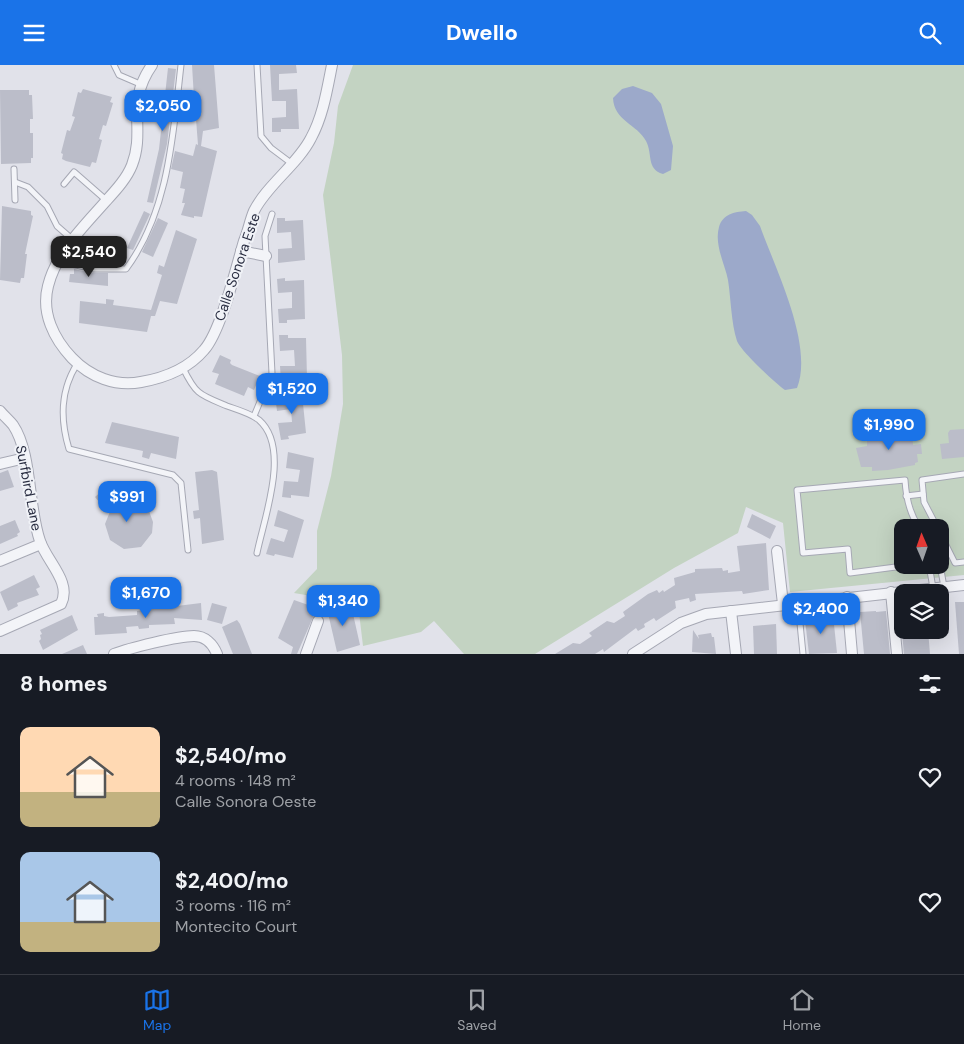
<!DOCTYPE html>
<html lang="en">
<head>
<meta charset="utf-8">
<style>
	:root { --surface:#171b24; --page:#20242c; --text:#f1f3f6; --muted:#9ea1a6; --line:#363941; --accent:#1a73e8 }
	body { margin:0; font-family:"DM Sans",sans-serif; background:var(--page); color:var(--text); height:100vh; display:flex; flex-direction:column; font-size:19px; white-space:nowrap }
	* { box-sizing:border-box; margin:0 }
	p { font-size:16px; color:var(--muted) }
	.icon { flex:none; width:28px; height:28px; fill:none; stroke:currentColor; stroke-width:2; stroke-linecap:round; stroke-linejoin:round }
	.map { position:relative; height:589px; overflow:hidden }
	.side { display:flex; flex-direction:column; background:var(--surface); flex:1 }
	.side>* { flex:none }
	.needle { width:32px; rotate:358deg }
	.tools { position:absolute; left:894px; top:454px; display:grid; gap:10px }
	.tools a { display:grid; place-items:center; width:55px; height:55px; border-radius:10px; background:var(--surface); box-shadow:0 5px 20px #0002; font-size:25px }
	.price { position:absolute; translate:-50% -42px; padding:0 11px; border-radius:10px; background:var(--accent); color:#fff; font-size:16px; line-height:32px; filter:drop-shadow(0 1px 2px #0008) }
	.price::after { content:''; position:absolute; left:50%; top:30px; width:15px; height:11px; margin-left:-8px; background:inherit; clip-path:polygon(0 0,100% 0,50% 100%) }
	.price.selected { background:#222; color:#fff }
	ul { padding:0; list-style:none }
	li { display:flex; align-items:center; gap:15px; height:125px; padding:0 20px }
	li span { display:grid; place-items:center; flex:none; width:140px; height:100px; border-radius:10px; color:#555 }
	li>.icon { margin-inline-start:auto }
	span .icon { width:60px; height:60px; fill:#fffc; stroke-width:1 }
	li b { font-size:21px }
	h2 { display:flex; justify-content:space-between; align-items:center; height:60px; padding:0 20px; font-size:21px }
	header { display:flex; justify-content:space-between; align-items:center; height:65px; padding:0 20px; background:var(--accent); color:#fff; font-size:22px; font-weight:800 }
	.tab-bar { display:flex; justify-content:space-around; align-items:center; height:70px; border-top:1px solid var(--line); background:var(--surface); font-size:14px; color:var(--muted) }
	.tab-bar a { display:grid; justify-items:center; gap:2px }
	.tab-bar .selected { color:var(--accent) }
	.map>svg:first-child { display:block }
	.green { fill:#c3d3c2; fill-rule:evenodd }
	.water { fill:#9ca9ca }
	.building { fill:#bbbdc9 }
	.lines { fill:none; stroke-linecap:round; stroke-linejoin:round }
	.lane-casing { stroke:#a6a8b4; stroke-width:7 }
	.street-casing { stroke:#a6a8b4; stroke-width:12 }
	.lane { stroke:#f3f4f8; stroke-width:5 }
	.street { stroke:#f3f4f8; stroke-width:10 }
	.labels { text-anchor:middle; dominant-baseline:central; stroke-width:4; stroke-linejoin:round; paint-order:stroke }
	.street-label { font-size:14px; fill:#292d41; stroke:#f0f2f7 }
</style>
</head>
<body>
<header><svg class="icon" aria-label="menu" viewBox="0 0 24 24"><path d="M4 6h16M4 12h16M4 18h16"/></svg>Dwello<svg class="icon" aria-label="search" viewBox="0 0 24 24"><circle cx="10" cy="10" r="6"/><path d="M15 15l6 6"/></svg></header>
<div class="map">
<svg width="964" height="589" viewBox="0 0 964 589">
	<rect width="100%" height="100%" fill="#e1e2ea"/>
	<path class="green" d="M 353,0 L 964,0 L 964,510 L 790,527 L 783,458 L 746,442 L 738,468 L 674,503 L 535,589 L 464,589 L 434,556 L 421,567 L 363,581 L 358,539 L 294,528 L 317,504 L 317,466 L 331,411 L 343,339 L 342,290 L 323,130 L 334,78 L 338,41 ZM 902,462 L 940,462 L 940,500 L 902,500 Z"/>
	<g class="water">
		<path d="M 633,21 L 652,28 L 661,39 L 673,81 L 671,105 L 663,109 C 646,104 653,89 646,76 C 637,59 614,56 613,33 L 622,24 Z"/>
		<path d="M 746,146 L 752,150 L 760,161 C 775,203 814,280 797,323 L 785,325 C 776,319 740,285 737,276 C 731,257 731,234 728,215 C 725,199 714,180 719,162 C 723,149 734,147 746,146 Z"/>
	</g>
	<g class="building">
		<polygon points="192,0 214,0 219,63 203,66 201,81 217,86 202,152 194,151 194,153 181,150 185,138 182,138 185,124 180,123 183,107 171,104 175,86 193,91 196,79 198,80 195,41 189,41 189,33 194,33"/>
		<polygon points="270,0 296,0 297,8 279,9 279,25 297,24 299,64 281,64 281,67 272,67 272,53 286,52 286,36 272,36"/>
		<polygon points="168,3 176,4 167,79 153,138 147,137 159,84"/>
		<polygon points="83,24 112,32 110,37 113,38 106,61 103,60 99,74 102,75 96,98 92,97 90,102 66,96 62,94 63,89 61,88 67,65 70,66 75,52 72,51 78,27 81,28"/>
		<polygon points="0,25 29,25 29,30 32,30 33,54 30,54 30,68 33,68 33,93 31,93 31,98 1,99"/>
		<polygon points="2,141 31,146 31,150 33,151 25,189 27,189 24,213 21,213 20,218 0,215"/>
		<polygon points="144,146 150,149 133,185 127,183"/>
		<polygon points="158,153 168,158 153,192 142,187"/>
		<polygon points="277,153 285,153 285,156 303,155 305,195 278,198 278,184 292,183 291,167 277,168"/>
		<polygon points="176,165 197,174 177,239 160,236 155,251 151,251 147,267 79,258 80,236 106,239 106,234 114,235 113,240 151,245 162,210 157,208 159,200 164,202"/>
		<polygon points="75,190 109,193 108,200 94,200 75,195"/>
		<polygon points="74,204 93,208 108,208 108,221 69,217 70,209 74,209"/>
		<polygon points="285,213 285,216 304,215 305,254 287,255 287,258 279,258 278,244 292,243 292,227 278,228 277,214"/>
		<polygon points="279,270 288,270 288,273 306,273 307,313 290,313 290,316 281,316 280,301 295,301 294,285 280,286"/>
		<polygon points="220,290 231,295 230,298 232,300 260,311 254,325 248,322 244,331 215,319 219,309 212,307"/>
		<polygon points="283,329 283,332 302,329 306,368 288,371 289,374 281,375 278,358 292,357 291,344 277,346 275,330"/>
		<polygon points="112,357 179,372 176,394 151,388 149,394 142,392 143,386 105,378"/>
		<polygon points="964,364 964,392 942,394 940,379 949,378 948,368 950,365"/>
		<polygon points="883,366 883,368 912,368 913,380 921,379 922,389 917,389 918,397 915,398 915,400 888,405 872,406 872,402 861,402 856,383 867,381 867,367"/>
		<polygon points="288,387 314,393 309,432 291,430 291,433 282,432 284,416 298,417 300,405 286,403"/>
		<polygon points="8,405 14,422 0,426 0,408"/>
		<polygon points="212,405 217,407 224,475 202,479 200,453 194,454 193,446 199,445 195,407"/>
		<polygon points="104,424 117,440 134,437 149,446 153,457 152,468 141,482 124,484 110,475 105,459 111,444 104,437 101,439 95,432"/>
		<polygon points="278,445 304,455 293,493 275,489 274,491 266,489 271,473 284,477 288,465 274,461"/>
		<polygon points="752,449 776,461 770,474 747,462"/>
		<polygon points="15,455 20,467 17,469 18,471 0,479 0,461"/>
		<polygon points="766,478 769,525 743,529 742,526 695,529 696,535 690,537 689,533 675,536 676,543 656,556 654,553 644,559 645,562 638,566 636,563 604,587 603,584 595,589 555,589 573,578 580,579 592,571 589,568 607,556 614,558 625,551 623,547 648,529 657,525 659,528 663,525 664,527 675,520 674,513 695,507 695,504 722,503 723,506 728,505 728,508 740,506 737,481"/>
		<polygon points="34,510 40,522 36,524 39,530 17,538 18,541 8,546 0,527"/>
		<polygon points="294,535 317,543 297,589 291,589 293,582 278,573"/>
		<polygon points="955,537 964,537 964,589 959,589"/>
		<polygon points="201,538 202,555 174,553 175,559 149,560 149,563 139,564 138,561 126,562 127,568 95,570 94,552 98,552 97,549 104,548 104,551 109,552 137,550 137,546"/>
		<polygon points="212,538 227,542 222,559 207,555"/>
		<polygon points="344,539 344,542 351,540 360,580 337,587 327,544"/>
		<polygon points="900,545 902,545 902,565 928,565 930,589 904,589"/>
		<polygon points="876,546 876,547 886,546 890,589 864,589 860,547"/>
		<polygon points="72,550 78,565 43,585 39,576 41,574 40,570 42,569 40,565"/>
		<polygon points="833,550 837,588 809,589 805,555"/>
		<polygon points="237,555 240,559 252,589 233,589 222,562"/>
		<polygon points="776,559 777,589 754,589 753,561"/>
		<polygon points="693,565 699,574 698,570 711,568 712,572 714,572 716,589 692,587"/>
		<polygon points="83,580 87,589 62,589"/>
	</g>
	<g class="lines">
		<defs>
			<g id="lane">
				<polyline points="114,0 119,10 140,19"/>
				<polyline points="257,0 261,71 271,83 291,98"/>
				<polyline points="14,104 15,135"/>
				<polyline points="15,117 28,122 47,141 57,161 73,175"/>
				<polyline points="64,119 74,107 106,135"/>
				<path d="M 58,196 L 94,204 L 126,204 C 169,146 173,69 181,0"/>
				<path d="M 77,299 C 60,326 60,354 69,384 L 173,410 L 181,418 L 188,485"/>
				<path d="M 183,303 C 196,330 200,330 227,341 C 238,345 250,348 259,355 C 291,383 264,453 257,488"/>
				<polyline points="254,351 272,308 265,171 272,149"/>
				<polyline points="906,431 923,429"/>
				<polyline points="937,462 924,437 922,415 964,409"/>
				<polyline points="940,468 955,498 964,497"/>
				<path d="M 911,500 L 850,508 L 848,484 L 803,488 L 797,425 L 905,415 C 906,432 909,448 919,462"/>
				<polyline points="929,500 933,523"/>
				<polyline points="940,500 944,522"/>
				<polyline points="798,538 803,589"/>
			</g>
			<g id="street">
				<path d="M 152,0 C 125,38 146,64 132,100 C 127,113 116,125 106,136 C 84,161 56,188 48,221 C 41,248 54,274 72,293 C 90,312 116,322 141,317 C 164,313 188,304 204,285 C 221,266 236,203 244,176 C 248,167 250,155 254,146 C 267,120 298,99 311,73 C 323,51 327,25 332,0"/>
				<polyline points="241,186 266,191"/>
				<path d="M 0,346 C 4,351 9,355 13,360 C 32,388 28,442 40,476 C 47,497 72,517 61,539 L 0,566"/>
				<polyline points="0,399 25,393"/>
				<polyline points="777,486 783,539"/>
				<polyline points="0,496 41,479"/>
				<polyline points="891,527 897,589"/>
				<polyline points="847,532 852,589"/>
				<polyline points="731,546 736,589"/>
				<path d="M 114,589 C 129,583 178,571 194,571 C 205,571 213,579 217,589"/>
				<polyline points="306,589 318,556"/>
				<polyline points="633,589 681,558 706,549 964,520"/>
			</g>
		</defs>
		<use href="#lane" class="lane-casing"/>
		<use href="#street" class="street-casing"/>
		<use href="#lane" class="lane"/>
		<use href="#street" class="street"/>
	</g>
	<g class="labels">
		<g class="street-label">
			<text transform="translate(237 202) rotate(-71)">Calle Sonora Este</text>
			<text transform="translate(29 423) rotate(79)">Surfbird Lane</text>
		</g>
	</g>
</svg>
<div class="tools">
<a><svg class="needle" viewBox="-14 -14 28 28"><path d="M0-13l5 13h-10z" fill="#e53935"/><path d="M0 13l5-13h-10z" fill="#9ea1a6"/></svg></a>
<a><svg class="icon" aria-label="layers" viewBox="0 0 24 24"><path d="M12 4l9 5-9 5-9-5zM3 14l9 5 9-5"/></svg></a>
</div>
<b class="price" style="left:163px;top:67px">$2,050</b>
<b class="price selected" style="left:89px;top:213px">$2,540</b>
<b class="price" style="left:292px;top:350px">$1,520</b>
<b class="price" style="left:889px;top:386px">$1,990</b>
<b class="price" style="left:127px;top:458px">$991</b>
<b class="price" style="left:146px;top:554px">$1,670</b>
<b class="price" style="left:343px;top:562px">$1,340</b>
<b class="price" style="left:821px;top:570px">$2,400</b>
</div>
<section class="side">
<h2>8 homes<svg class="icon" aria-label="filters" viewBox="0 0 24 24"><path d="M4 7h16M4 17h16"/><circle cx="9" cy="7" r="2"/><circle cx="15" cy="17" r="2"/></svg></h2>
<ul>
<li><span style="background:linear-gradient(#ffd9b3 65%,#c2b280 0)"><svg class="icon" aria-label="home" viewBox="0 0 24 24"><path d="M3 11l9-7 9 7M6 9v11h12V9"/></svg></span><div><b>$2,540/mo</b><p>4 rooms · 148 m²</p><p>Calle Sonora Oeste</p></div><svg class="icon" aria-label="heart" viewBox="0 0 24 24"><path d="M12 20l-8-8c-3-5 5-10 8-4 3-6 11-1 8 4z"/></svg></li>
<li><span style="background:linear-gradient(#a9c7e8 70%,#c2b280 0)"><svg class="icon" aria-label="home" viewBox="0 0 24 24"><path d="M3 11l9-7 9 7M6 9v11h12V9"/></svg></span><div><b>$2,400/mo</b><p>3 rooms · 116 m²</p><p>Montecito Court</p></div><svg class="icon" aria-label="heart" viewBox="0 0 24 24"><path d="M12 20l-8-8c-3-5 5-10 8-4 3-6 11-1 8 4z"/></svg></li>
</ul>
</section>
<nav class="tab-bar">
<a class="selected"><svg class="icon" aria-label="map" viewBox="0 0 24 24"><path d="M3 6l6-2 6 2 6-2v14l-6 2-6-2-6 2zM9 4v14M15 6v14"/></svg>Map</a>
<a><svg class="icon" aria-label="saved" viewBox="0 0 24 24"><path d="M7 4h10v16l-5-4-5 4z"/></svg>Saved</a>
<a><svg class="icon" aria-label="home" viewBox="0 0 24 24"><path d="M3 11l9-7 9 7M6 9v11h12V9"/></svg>Home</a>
</nav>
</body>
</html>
